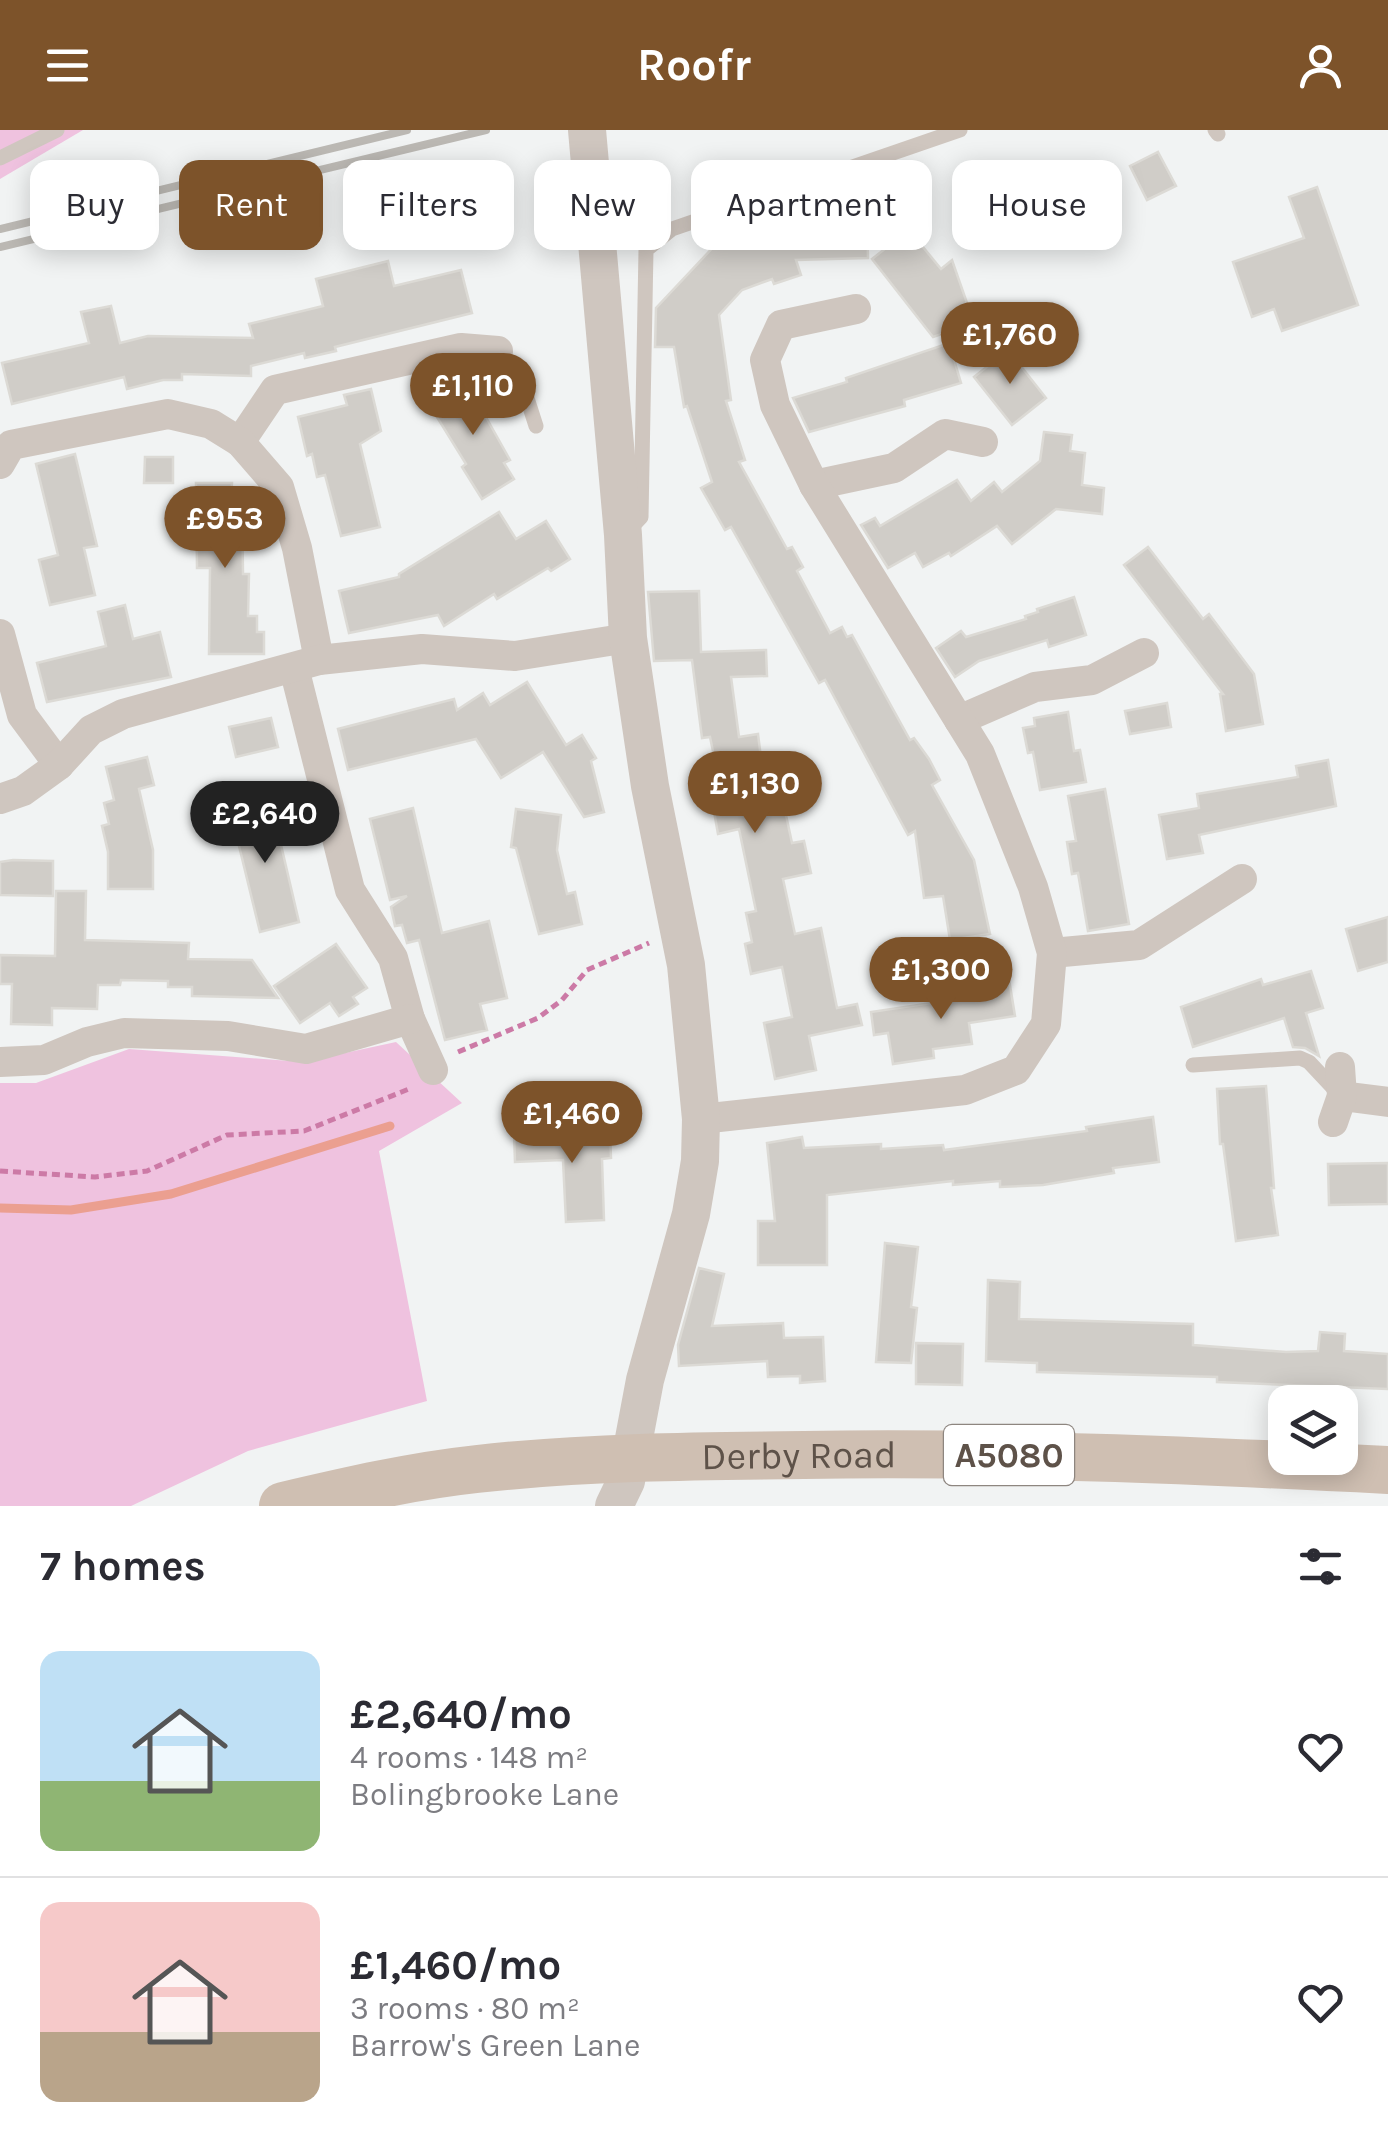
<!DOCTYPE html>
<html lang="en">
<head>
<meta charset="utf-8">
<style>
	:root { --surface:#fff; --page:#f2f2f3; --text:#2b2b33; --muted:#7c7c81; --line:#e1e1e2; --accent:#7d532a }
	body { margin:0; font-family:Karla,sans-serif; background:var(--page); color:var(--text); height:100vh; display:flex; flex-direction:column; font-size:38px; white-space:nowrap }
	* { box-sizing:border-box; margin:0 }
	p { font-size:32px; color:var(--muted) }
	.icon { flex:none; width:55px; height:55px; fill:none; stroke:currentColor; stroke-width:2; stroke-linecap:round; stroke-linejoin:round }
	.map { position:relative; height:1376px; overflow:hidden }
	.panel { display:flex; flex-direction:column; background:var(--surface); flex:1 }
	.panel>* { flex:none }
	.top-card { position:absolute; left:30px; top:30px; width:1330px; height:90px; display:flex; gap:20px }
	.buttons { position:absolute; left:1268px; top:1255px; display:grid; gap:20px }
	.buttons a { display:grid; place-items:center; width:90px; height:90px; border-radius:20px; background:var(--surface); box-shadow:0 5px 25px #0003; font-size:50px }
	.price { position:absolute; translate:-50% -85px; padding:0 22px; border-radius:35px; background:var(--accent); color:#fff; font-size:32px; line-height:65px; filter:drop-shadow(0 2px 5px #0008) }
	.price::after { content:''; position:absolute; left:50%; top:60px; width:30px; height:22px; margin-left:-15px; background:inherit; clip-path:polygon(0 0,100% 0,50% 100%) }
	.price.on { background:#222; color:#fff }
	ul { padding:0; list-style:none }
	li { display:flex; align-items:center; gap:30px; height:250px; padding:0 40px }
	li+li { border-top:2px solid var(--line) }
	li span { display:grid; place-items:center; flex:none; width:280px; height:200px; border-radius:20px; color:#555 }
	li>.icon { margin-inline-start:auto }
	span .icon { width:120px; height:120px; fill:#fffc; stroke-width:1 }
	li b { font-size:42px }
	h2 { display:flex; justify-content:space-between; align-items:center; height:120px; padding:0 40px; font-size:42px }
	.chip { padding:0 35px; border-radius:20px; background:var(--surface); box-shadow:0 5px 25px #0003; font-size:35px; line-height:90px }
	.chip.on { background:var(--accent); color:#fff }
	header { display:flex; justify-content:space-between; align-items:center; height:130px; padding:0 40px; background:var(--accent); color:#fff; font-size:45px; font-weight:700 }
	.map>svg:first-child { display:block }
	.green { fill:#efc2df }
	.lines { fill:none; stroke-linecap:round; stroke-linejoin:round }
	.stream { stroke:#eb9f90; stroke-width:9 }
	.building { fill:#d0cdc8; stroke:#dcdad5; stroke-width:2.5 }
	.path { stroke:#cc7aa6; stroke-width:5; stroke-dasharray:8 5; stroke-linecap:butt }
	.service { stroke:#cfc6bf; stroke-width:15 }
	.minor { stroke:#cfc6bf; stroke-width:30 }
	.tertiary { stroke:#cfc6bf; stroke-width:38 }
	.primary { stroke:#cfbfb2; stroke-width:48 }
	.rail { stroke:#bbb8b3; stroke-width:8 }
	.labels { text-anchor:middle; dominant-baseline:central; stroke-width:8; stroke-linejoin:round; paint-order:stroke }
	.shield { fill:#fff; stroke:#8e8680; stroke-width:2.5 }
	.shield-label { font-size:35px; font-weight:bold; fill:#5e5249 }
	.street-label { font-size:38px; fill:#5e5249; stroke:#fff }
</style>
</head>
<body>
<header><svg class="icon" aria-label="menu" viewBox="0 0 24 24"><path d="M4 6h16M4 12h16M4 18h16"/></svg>Roofr<svg class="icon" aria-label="person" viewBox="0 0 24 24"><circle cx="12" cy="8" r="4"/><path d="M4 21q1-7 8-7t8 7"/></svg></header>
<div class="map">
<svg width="1388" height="1376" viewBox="0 0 1388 1376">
	<rect width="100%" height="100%" fill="#f1f3f3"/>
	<g class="green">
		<polygon points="0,0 83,0 0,49"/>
		<polygon points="396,912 462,973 379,1021 427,1271 248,1321 131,1376 0,1376 0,953 36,953 129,919 303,932"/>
	</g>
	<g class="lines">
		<polyline class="stream" points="0,1078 71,1080 171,1064 390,996"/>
	</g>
	<g class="building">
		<polygon points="1158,22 1176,56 1147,70 1130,36"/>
		<polygon points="1317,57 1358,175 1282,201 1274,179 1252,187 1233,132 1304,108 1289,67"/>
		<polygon points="867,85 868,128 796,130 801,145 774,154 772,149 742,160 719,185 731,270 726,271 745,330 739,332 787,419 792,417 803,437 797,441 830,503 842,497 847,507 852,505 910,610 914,608 929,629 940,650 932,655 974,730 990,804 950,810 943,766 924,768 915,701 908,705 825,550 819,553 731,397 725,400 701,358 712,352 687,276 684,277 674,217 655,217 656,178 718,112 759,98 764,113 821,94 821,87"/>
		<polygon points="909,100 941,139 952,130 974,193 933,207 872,129"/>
		<polygon points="388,131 394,156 461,140 472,183 335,217 336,221 305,228 304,223 251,236 251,246 182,244 182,250 163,250 127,259 124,247 12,274 2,233 89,213 81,182 111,176 120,213 148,206 253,208 249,194 323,176 316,149"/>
		<polygon points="949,213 961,253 904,270 905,276 809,302 793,268 847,252 846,248"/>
		<polygon points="1008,220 1046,268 1012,295 974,247"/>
		<polygon points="464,248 510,330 504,333 514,349 482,369 462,337 466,334 427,271"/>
		<polygon points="371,259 381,301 360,314 380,397 341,406 325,345 317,347 312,324 307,326 298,287 347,275 344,265"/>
		<polygon points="1044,302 1072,305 1070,321 1085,323 1082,355 1104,358 1102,384 1056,379 1012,414 997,396 951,426 949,423 923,437 915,423 888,438 861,395 875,388 880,396 957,350 971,371 994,352 1002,362 1040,331"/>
		<polygon points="75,324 97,416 84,418 95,465 50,475 39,430 58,425 36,334"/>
		<polygon points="145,327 173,327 173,353 144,353"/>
		<polygon points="196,353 232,353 231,369 242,369 243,444 249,444 248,486 257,486 257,502 264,502 264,524 209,524 210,438 197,438"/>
		<polygon points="499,382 516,409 546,391 570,429 551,441 548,438 497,469 494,464 444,496 438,485 349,503 339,461 399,447 399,444"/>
		<polygon points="1148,417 1203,489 1209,484 1254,544 1263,594 1226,601 1220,564 1223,564 1124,435"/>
		<polygon points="699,461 701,522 766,520 767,546 731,547 739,607 758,604 765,660 780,657 792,713 804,711 811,743 783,749 795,804 821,798 837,878 857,874 862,895 809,906 816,940 775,949 764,893 792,887 782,837 751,844 745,814 752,812 746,783 756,781 739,699 718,704 713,676 724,674 710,607 702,608 692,530 654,531 648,462"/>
		<polygon points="1074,467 1086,505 1049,517 1047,510 979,531 955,547 936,518 961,501 966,507 1026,489 1025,486 1038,482 1037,479"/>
		<polygon points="125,475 133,509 160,502 171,547 47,572 37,533 106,516 98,482"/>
		<polygon points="527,552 566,615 582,605 596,628 591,631 604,682 584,687 543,622 501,648 476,609 348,640 338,599 454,569 457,580 483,563 490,575"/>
		<polygon points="1167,573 1171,597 1130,604 1125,581"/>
		<polygon points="1068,582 1074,621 1080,620 1086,652 1040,660 1033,622 1028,623 1023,598 1035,596 1034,588"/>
		<polygon points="271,588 278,617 236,627 229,597"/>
		<polygon points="147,627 154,655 139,659 153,720 153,759 108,759 108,722 102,696 109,694 104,673 114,670 106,637"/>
		<polygon points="1328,630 1336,676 1199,705 1203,723 1167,729 1159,685 1199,678 1197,664 1298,647 1296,636"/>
		<polygon points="1105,659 1129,794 1088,801 1078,743 1072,744 1067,712 1076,711 1068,666"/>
		<polygon points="267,670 272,690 275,689 299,792 260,802 230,679"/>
		<polygon points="413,678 442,803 489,791 507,868 480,874 487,900 445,910 419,810 407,813 402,795 395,796 391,777 407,766 390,770 370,689"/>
		<polygon points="516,679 561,685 557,720 567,764 575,762 582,794 539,804 516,718 511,717"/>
		<polygon points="13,730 53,731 53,766 0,765 0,732"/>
		<polygon points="56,761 86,761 85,810 189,813 188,829 252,830 278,868 192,866 192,857 168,857 168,851 121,850 120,855 98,855 97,879 52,878 52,895 11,894 12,854 0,854 0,825 55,826"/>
		<polygon points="1388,787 1388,832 1358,841 1346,799"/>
		<polygon points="336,814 367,858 353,867 358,874 339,886 330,873 300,893 274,856"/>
		<polygon points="1311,841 1323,878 1306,883 1319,926 1305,918 1293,917 1284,888 1193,917 1181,877 1261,849 1263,855"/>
		<polygon points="1009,849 1015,886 969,893 972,914 933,919 934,928 893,934 888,903 874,905 871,882 972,867 970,856"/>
		<polygon points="1266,956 1274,1058 1271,1058 1278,1105 1236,1111 1223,1014 1220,1014 1217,959"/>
		<polygon points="1153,987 1159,1032 1113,1038 1114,1043 1043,1055 1000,1057 1000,1051 953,1055 953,1051 827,1065 827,1135 758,1135 758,1091 775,1091 767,1013 802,1007 804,1018 881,1014 881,1019 943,1015 944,1020 1087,1001 1086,997"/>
		<polygon points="610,999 611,1028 602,1029 604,1090 566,1092 563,1030 515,1032 514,1003"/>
		<polygon points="1388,1033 1388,1074 1329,1075 1328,1034"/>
		<polygon points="885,1113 918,1117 911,1177 917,1178 911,1233 876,1232"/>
		<polygon points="699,1138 724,1144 712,1196 783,1193 784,1208 823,1207 825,1251 800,1253 800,1246 768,1247 767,1231 679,1236 678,1215"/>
		<polygon points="988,1150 1020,1152 1019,1189 1193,1194 1193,1215 1286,1222 1318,1221 1320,1202 1345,1204 1344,1221 1388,1224 1388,1259 1217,1252 1217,1247 1037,1242 1037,1233 986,1231"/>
		<polygon points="916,1213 963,1214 962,1255 916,1254"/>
	</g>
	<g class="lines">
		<g class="path">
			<polyline points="458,922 538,888 562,870 587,840 649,813"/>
			<polyline points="0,1041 95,1047 147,1041 227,1005 304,1001 409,959"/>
		</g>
		<g class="service">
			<polyline points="1215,0 1218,4"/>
			<polyline points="0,28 57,0"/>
			<polyline points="498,221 526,265 536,296"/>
			<polyline points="626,403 641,387 646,120 672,99 960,0"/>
			<polyline points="1193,935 1300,928 1309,932 1339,964"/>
		</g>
		<g class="minor">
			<polyline points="240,312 275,260 461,218 498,221"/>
			<polyline points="0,334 11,315 168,284 211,294 240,312 279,357 297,418 319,530"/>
			<polyline points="814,355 894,338 945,304 983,312"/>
			<polyline points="0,504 22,585 59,635"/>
			<polyline points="294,538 350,760 393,828 410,889 433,940"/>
			<polyline points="959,590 1035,557 1092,550 1144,523"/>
			<polyline points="0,669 23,661 59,635 91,600 123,584 319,530 422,519 515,526 628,508"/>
			<polyline points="1052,823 1139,815 1242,749"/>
			<polyline points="0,932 44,930 87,912 124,903 228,906 306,919 410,889"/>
			<polyline points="1342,966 1388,972"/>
			<polyline points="701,989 965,960 1016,940 1046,894 1052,823 1033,757 980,624 814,355 775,275 765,230 781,195 856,179"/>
			<polyline points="1333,992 1342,966 1340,937"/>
		</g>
		<polyline class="tertiary" points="587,0 623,405 628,508 650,656 686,835 701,989 700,1031 691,1084 645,1250 626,1351 614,1376"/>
		<path class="primary" id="s1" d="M 283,1376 C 347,1361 412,1346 477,1339 C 585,1327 695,1326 804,1325 C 999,1322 1193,1330 1388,1340"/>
		<g class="rail">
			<polyline points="0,99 407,0"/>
			<polyline points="0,117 486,0"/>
		</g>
	</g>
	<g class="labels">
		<rect class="shield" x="944" y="1295" width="130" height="60" rx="8"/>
		<g class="shield-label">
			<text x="1009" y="1325">A5080</text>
		</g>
		<g class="street-label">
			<text stroke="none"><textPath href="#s1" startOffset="520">Derby Road</textPath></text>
		</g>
	</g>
</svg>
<div class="buttons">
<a><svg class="icon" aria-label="layers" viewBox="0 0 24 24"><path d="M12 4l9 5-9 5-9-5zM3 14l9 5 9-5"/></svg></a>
</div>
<b class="price" style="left:1010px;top:257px">£1,760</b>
<b class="price" style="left:473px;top:308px">£1,110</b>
<b class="price" style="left:225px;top:441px">£953</b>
<b class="price" style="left:755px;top:706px">£1,130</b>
<b class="price on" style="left:265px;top:736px">£2,640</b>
<b class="price" style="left:941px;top:892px">£1,300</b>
<b class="price" style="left:572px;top:1036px">£1,460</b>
<div class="top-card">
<a class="chip">Buy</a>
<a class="chip on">Rent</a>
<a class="chip">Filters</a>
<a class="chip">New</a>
<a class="chip">Apartment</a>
<a class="chip">House</a>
</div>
</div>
<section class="panel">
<h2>7 homes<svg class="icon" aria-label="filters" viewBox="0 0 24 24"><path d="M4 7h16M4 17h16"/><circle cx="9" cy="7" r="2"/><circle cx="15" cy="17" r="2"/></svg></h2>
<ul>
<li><span style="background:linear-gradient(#bfe0f5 65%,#8fb573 0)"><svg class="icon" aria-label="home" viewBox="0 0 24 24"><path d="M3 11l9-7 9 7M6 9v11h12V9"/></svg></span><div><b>£2,640/mo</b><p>4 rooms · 148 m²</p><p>Bolingbrooke Lane</p></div><svg class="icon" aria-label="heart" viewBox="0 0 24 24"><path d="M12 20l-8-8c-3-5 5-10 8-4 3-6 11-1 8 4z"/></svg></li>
<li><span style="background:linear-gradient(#f6c9c9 65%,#b9a48a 0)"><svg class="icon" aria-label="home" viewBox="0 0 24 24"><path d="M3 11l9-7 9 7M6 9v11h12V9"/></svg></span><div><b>£1,460/mo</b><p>3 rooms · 80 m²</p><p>Barrow's Green Lane</p></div><svg class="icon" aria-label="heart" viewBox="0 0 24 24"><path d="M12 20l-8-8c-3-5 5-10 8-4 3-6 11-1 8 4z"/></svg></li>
</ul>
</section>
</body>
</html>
